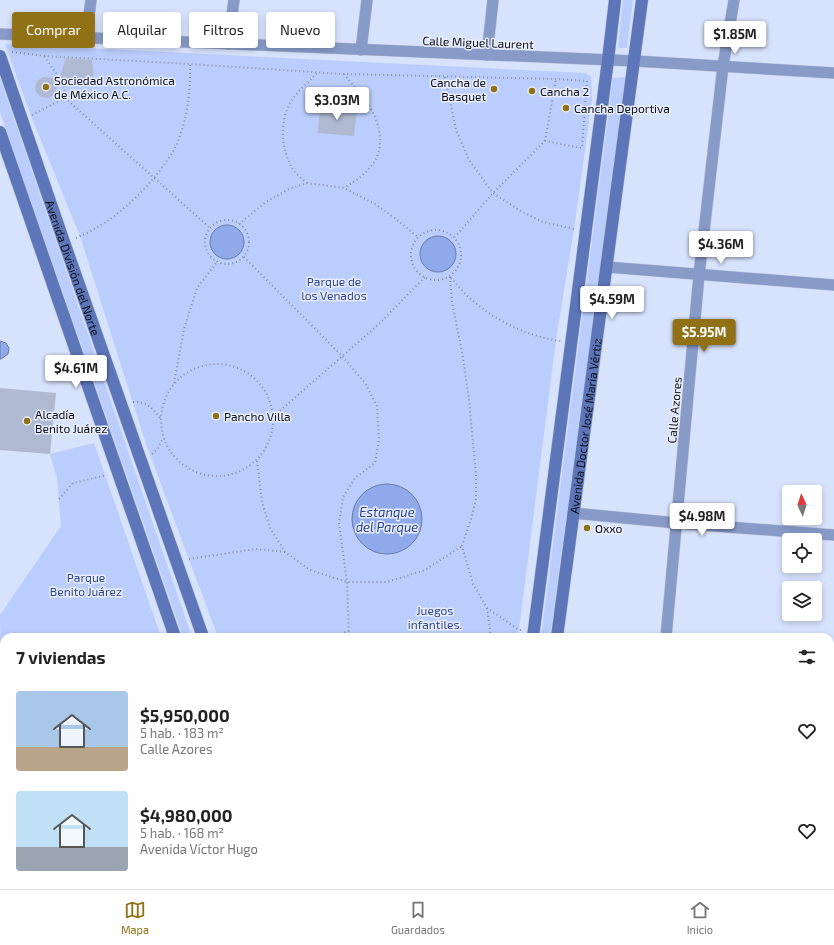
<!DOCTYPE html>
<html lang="es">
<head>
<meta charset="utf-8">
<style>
	:root { --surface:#fff; --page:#f6f6f6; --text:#222; --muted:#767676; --line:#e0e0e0; --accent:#907116 }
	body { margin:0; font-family:"Exo 2",sans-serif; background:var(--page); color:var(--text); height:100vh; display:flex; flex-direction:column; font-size:15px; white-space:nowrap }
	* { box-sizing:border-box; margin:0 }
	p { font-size:13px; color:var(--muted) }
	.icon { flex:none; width:22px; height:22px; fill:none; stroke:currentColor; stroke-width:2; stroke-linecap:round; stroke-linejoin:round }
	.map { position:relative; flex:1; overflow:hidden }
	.details { position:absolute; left:0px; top:633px; width:834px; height:256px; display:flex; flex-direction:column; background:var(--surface); border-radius:12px 12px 0 0; box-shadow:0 2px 6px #0003 }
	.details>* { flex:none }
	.hud { position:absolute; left:12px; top:12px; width:400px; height:36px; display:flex; gap:8px }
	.needle { width:26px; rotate:356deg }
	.buttons { position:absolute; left:782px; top:485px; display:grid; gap:8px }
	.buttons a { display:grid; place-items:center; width:40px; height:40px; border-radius:4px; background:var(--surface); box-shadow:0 2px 6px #0003; font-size:20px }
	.price { position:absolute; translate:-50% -34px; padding:0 9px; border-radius:4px; background:#fff; color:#222; font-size:13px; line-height:26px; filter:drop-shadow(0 1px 2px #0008) }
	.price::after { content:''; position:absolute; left:50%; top:24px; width:12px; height:9px; margin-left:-6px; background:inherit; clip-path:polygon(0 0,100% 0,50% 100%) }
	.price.selected { background:var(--accent); color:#fff }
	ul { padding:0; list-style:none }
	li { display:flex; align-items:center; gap:12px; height:100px; padding:0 16px }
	li span { display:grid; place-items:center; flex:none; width:112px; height:80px; border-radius:4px; color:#555 }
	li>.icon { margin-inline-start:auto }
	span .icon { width:48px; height:48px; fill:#fffc; stroke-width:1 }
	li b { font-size:17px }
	h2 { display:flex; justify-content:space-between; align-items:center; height:48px; padding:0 16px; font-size:17px }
	.pill { padding:0 14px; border-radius:4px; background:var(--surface); box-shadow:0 2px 6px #0003; font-size:14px; line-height:36px }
	.pill.selected { background:var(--accent); color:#fff }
	.tab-bar { display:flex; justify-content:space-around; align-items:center; height:56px; border-top:1px solid var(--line); background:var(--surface); font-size:11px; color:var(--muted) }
	.tab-bar a { display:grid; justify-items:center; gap:2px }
	.tab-bar .selected { color:var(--accent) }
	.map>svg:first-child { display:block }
	.built { fill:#c9d6f7 }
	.green { fill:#bacdfc }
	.water { fill:#90a9ea; stroke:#687bab }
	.building { fill:#afb9d2 }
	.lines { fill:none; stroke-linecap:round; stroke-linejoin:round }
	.service-casing { stroke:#b7c0d7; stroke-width:6 }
	.minor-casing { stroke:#b7c0d7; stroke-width:12 }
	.secondary-casing { stroke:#b7c0d7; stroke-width:13 }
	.primary-casing { stroke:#b7c0d7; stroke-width:13 }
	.path { stroke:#868ea0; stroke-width:2; stroke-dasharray:1 3; stroke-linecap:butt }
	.service { stroke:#889ac8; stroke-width:5.5 }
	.minor { stroke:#889ac8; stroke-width:11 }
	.secondary { stroke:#5d76b9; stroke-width:12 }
	.primary { stroke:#3f5aac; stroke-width:12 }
	.poi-dot { fill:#907116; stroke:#e9efff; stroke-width:1.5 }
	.labels { text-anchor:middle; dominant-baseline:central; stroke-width:3; stroke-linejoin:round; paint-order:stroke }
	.street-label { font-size:12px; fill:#0c0f17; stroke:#e9efff }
	.poi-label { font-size:12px; fill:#0c0f17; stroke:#e9efff; text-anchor:start }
	.park-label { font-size:12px; fill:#2e4591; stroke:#e9efff }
	.water-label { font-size:13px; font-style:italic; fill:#273e89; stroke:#e9efff }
</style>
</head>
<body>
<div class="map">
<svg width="834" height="889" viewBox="0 0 834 889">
	<rect width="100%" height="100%" fill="#d7e2fc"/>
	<polygon class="built" points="305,885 477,885 476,889 307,889"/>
	<g class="green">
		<polygon points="623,0 633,0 627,48 618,48"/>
		<polygon points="5,44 585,73 591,77 592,100 574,229 556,340 518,637 218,637 146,444 80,236 31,116"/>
		<polygon points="626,77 550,637 541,637 613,78"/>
		<polygon points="0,78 192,637 183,637 0,112"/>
		<polygon points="94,443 161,637 4,637 4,706 1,706 0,615 61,526 57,478 50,454"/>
	</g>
	<g class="water">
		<circle cx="227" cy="242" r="17"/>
		<circle cx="438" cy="254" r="18"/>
		<polygon points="0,341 6,343 9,348 8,354 1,359 0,359"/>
		<circle cx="387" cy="519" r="35"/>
	</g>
	<g class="building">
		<polygon points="66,58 92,60 94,76 58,84 54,95 48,98 41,97 36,92 35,88 37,81 43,77 47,77 59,79"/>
		<polygon points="320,105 357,109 354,136 318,133"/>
		<polygon points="0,388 56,393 50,454 0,450"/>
	</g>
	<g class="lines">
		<defs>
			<g id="service">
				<polyline points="0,747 4,750"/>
				<polyline points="242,885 243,889"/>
				<polyline points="135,889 136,885"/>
			</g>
			<g id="minor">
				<polyline points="0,34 635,61 834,73"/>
				<polyline points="86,38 91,0"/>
				<polyline points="228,44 234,0"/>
				<polyline points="361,50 367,0"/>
				<polyline points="487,55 493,0"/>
				<polyline points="607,267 834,285"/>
				<polyline points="573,513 677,523 834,535"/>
				<polyline points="666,637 699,275 723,66 734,0"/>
				<polyline points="830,710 834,671"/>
				<polyline points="637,889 637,885"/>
				<polyline points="813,889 814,885"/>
			</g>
			<g id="secondary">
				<path id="s1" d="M 0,56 L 64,242 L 203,637"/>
				<polyline points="0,132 175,637"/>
				<polyline points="533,637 608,60 615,0"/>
				<path id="s2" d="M 557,637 L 642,0"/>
				<polyline points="261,885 263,889"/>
				<polyline points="291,885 293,889"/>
				<polyline points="495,889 496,885"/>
				<polyline points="522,889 523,885"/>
			</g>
			<g id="primary">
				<polyline points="0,719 4,719"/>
				<polyline points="830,794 834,794"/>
			</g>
		</defs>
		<use href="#service" class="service-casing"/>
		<use href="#minor" class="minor-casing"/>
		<use href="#secondary" class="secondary-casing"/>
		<use href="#primary" class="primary-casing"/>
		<g class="path">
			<polyline points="12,52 44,56 190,64 344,74 556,79 587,81 582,148 545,141 493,193 455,237"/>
			<path d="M 344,74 C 354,87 369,103 375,117 C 389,152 373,171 344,188"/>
			<polyline points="445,77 456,130 469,160 493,193 522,212 543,222 574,229"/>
			<polyline points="65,98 210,228"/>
			<polyline points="32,115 65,98 64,84 44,56"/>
			<polyline points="545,141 556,79"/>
			<path d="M 307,183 C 302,179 295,173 292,168 C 280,146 279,117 294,97 C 301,88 310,81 318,72"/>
			<circle cx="227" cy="242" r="22"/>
			<polyline points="239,224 266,202 289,189 307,183 344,188 375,204 396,219 418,237"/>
			<circle cx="436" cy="255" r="25"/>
			<path d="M 76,238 C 112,223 141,196 164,165 C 167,160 171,155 174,150 C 187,123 191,93 190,64"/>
			<polyline points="244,257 342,356 365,383 377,406 379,439 375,463 355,478 343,497 339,523 347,582 349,637"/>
			<polyline points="450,277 452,302 463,357 469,400 476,475 476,499 471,519 462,546 473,584 487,608 519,630 522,630"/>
			<path d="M 451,278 C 458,285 464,294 472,300 C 496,321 529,337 561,341"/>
			<circle cx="217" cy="420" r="56"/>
			<polyline points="174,383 184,329 197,288 217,262"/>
			<path d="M 133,402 C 147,401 152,408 161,419"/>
			<polyline points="274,416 379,324 425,277"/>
			<polyline points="152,454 158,448 163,438"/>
			<polyline points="257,461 262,502 270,528 285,552 310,570 347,582 387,582 425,570 462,546"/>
			<polyline points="59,499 73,483 107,475"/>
			<polyline points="189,559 256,549 285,552"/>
			<polyline points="487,608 491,637"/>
			<polyline points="333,637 348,631"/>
		</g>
		<use href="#service" class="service"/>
		<use href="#minor" class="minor"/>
		<use href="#secondary" class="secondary"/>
		<use href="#primary" class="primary"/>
	</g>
	<g class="poi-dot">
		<circle cx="46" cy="87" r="4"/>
		<circle cx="494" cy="89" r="4"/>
		<circle cx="532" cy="91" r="4"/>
		<circle cx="566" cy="108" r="4"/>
		<circle cx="216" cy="416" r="4"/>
		<circle cx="27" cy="421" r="4"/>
		<circle cx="587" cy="528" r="4"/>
	</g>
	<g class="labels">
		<g class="street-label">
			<text transform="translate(478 42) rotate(2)">Calle Miguel Laurent</text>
			<text stroke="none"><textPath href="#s1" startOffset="224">Avenida División del Norte</textPath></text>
			<text transform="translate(674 410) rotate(-85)">Calle Azores</text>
			<text stroke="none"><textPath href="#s2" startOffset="213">Avenida Doctor José María Vértiz</textPath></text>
		</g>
		<g class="poi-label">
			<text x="54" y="80">Sociedad Astronómica<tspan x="54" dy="14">de México A.C.</tspan></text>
			<text x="486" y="82" text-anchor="end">Cancha de<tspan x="486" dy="14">Basquet</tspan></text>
			<text x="540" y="91">Cancha 2</text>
			<text x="574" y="108">Cancha Deportiva</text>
			<text x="35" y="414">Alcadía<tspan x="35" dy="14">Benito Juárez</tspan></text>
			<text x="224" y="416">Pancho Villa</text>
			<text x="595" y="528">Oxxo</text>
		</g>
		<g class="park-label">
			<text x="334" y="281">Parque de<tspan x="334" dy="14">los Venados</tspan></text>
			<text x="86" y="577">Parque<tspan x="86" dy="14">Benito Juárez</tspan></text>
			<text x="435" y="610">Juegos<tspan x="435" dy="14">infantiles.</tspan></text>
		</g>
		<g class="water-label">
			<text x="387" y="512">Estanque<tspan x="387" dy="15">del Parque</tspan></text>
		</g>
	</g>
</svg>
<div class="buttons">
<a><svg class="needle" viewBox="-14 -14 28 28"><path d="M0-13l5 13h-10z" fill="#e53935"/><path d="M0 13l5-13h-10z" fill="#767676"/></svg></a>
<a><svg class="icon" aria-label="locate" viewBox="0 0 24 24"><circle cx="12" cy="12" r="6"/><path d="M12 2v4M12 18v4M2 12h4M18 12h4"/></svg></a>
<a><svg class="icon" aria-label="layers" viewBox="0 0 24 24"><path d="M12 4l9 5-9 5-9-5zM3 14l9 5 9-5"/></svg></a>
</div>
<b class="price" style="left:735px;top:55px">$1.85M</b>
<b class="price" style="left:337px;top:121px">$3.03M</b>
<b class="price" style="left:721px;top:265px">$4.36M</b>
<b class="price" style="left:612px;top:320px">$4.59M</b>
<b class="price selected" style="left:704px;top:353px">$5.95M</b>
<b class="price" style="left:76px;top:389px">$4.61M</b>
<b class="price" style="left:702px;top:537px">$4.98M</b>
<div class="hud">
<a class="pill selected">Comprar</a>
<a class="pill">Alquilar</a>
<a class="pill">Filtros</a>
<a class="pill">Nuevo</a>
</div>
<section class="details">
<h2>7 viviendas<svg class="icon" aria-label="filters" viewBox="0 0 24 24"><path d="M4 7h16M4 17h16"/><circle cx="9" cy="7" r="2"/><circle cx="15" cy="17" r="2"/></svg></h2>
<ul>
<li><span style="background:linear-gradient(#a9c7e8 70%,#b9a48a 0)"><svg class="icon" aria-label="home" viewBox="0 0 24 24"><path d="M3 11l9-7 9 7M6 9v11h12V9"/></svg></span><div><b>$5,950,000</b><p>5 hab. · 183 m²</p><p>Calle Azores</p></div><svg class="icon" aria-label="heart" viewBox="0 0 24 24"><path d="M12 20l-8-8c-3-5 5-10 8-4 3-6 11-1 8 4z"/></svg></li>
<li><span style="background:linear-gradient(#bfe0f5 70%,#9aa5b1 0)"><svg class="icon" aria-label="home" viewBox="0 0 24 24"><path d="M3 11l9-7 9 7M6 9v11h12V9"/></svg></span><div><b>$4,980,000</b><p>5 hab. · 168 m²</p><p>Avenida Víctor Hugo</p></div><svg class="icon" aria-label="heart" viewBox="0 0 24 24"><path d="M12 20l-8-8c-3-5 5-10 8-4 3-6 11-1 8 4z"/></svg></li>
</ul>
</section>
</div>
<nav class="tab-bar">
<a class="selected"><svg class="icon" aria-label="map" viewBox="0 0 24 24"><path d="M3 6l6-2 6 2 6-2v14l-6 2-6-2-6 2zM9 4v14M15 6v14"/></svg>Mapa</a>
<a><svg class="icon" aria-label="saved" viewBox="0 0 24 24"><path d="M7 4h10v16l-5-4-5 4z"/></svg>Guardados</a>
<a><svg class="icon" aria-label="home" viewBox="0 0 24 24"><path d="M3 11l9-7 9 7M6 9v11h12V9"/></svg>Inicio</a>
</nav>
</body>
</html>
